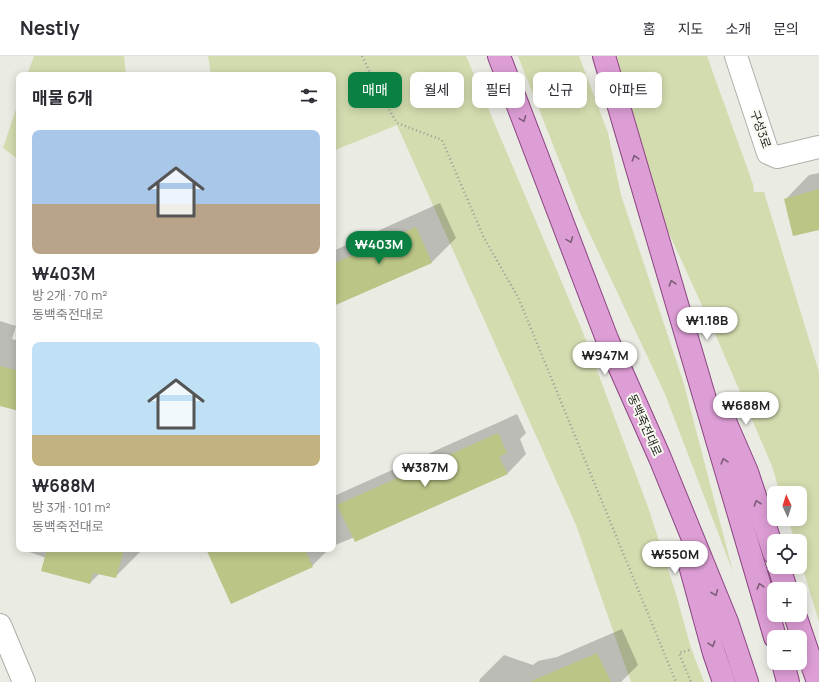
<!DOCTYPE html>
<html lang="ko">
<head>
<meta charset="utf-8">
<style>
	:root { --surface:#fff; --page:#f7f7f7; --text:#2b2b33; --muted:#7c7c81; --line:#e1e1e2; --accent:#0b8043 }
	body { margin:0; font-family:Manrope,"Noto Sans KR",sans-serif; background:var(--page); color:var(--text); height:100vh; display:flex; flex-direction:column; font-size:15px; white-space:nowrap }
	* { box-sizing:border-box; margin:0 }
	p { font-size:13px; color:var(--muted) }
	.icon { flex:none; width:22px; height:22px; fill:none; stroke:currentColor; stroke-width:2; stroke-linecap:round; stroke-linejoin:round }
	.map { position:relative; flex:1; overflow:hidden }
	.sheet { position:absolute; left:16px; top:16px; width:320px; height:480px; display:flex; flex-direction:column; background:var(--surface); border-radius:8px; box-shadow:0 2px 10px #0003 }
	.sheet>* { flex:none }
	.guide { position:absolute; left:348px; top:16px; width:380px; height:36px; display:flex; gap:8px }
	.needle { width:26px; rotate:356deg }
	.buttons { position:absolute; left:767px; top:430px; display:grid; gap:8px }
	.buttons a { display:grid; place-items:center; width:40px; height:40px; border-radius:8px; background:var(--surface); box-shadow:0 2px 10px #0003; font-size:20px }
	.price { position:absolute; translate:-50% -34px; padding:0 9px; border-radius:14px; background:#fff; color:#222; font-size:13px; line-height:26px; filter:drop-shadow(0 1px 2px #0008) }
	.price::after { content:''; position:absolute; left:50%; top:24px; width:12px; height:9px; margin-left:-6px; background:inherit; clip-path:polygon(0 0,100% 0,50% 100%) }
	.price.on { background:var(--accent); color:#fff }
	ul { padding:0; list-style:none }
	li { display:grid; align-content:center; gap:8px; height:212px; padding:0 16px }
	li span { display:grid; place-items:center; height:124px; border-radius:8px; color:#555 }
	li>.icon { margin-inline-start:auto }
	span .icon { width:72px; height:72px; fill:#fffc; stroke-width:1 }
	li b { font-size:17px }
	h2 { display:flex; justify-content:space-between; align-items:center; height:48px; padding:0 16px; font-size:17px }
	.pill { padding:0 14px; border-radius:8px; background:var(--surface); box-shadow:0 2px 10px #0003; font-size:14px; line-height:36px }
	.pill.on { background:var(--accent); color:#fff }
	header { display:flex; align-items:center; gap:24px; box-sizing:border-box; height:56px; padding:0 20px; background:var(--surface); border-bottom:1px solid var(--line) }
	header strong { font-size:19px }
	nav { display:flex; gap:22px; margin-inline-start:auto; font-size:14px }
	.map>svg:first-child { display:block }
	.green { fill:#d3dcaf }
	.shadow { fill:#0003 }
	.building { fill:#bac586 }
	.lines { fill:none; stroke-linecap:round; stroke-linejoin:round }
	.minor-casing { stroke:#afb0a8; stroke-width:24 }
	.major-casing { stroke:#8b4682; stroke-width:24 }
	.path { stroke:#9c9d97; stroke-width:2.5; stroke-dasharray:1 3; stroke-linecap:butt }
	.minor { stroke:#fff; stroke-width:22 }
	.major { stroke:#dd9dd5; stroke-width:22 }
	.oneway { stroke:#7d5e78 }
	.labels { text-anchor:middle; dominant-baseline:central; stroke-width:4; stroke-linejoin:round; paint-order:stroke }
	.street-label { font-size:12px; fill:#1d1e1b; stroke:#f7f9f0 }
</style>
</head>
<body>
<header>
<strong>Nestly</strong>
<nav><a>홈</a><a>지도</a><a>소개</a><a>문의</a></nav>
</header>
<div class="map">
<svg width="819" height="626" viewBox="0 0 819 626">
	<rect width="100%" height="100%" fill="#eaebe3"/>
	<g class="green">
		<polygon points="34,0 124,0 126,19 27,19"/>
		<polygon points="208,0 466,0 582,274 648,451 676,538 691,592 704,626 631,626 576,469 397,69 333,95 333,19 211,19"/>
		<polygon points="518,0 579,0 608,77 621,139 684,328 733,516 665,338 580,157"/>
		<polygon points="617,0 707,0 753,128 754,136 764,136 819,316 819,566 800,503 800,485 795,485 788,463 800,463 800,437 780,437 772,410 716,280 668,175 635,78"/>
		<polygon points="19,44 19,104 3,92"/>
	</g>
	<g class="shadow">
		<polygon points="819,117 819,172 785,144 809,119"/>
		<polygon points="440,147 456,182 432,206 333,250 333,195"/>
		<polygon points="0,265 16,270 12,283 19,285 19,354 0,349"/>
		<polygon points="517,358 526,377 520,383 526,398 507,418 333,490 333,438 334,440"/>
		<polygon points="24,493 141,493 140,496 116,520 100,517 90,527 46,502 24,494"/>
		<polygon points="207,493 329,493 312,510"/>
		<polygon points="622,573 638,609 621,626 479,626 480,623 504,599 533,609 538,605 557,601"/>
	</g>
	<g class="building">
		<polygon points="819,133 819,174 793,180 784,143"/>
		<polygon points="416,171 432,207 333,250 333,208"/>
		<polygon points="0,310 19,315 19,355 0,350"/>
		<polygon points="498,377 507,397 499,401 508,418 355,486 337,449"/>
		<polygon points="47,493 124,493 116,522 93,517 90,528 41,515"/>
		<polygon points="206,493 305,493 313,511 231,548"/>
		<polygon points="597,597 611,626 529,626"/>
	</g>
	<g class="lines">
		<defs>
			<g id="minor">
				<polyline points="736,0 768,97 777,101 819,91"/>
				<polyline points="0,569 24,626"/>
			</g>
			<g id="major">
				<polyline points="499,0 607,283 660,402 727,566 747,626"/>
				<polyline points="604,0 775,581"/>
				<polyline points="724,363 747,416 774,497"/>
				<polyline points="688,502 714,597 724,626"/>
				<polyline points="779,511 786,533"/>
				<polyline points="795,559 818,626"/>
				<polyline points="783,607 788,626"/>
			</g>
		</defs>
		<use href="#minor" class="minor-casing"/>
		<use href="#major" class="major-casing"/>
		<g class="path">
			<polyline points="362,0 385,47 397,67 442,84 484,182 518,241 676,626"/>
			<polyline points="689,594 679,597 691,626"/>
		</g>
		<use href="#minor" class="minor"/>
		<use href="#major" class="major"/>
	</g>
	<defs><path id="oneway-chevron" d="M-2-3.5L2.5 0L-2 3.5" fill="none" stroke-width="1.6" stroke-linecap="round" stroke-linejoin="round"/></defs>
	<g class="oneway">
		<use href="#oneway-chevron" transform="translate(523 63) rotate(69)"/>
		<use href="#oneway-chevron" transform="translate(635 102) rotate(-107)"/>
		<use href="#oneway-chevron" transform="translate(570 184) rotate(69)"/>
		<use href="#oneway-chevron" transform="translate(672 227) rotate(-107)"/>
		<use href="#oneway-chevron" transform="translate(724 405) rotate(-106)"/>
		<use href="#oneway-chevron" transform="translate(757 447) rotate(-109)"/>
		<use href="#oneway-chevron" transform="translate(760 530) rotate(-106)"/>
		<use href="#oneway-chevron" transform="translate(715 537) rotate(68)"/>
		<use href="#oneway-chevron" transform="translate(712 588) rotate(74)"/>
	</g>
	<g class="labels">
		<g class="street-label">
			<text transform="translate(761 73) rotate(71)">구성3로</text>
			<text transform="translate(645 369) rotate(66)">동백죽전대로</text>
		</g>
	</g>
</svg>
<div class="buttons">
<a><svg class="needle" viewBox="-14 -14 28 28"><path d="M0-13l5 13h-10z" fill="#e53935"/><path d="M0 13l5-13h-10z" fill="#7c7c81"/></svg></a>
<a><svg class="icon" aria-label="locate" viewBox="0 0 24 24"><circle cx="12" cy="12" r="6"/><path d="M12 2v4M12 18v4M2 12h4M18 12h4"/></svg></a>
<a>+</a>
<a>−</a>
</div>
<b class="price on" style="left:379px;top:209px">₩403M</b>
<b class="price" style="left:707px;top:285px">₩1.18B</b>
<b class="price" style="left:605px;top:320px">₩947M</b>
<b class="price" style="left:746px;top:370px">₩688M</b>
<b class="price" style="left:425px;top:432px">₩387M</b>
<b class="price" style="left:675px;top:519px">₩550M</b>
<div class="guide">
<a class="pill on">매매</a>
<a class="pill">월세</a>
<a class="pill">필터</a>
<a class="pill">신규</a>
<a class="pill">아파트</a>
</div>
<section class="sheet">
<h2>매물 6개<svg class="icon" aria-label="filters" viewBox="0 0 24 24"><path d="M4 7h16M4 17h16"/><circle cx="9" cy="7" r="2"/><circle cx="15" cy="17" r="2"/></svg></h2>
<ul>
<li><span style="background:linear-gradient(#a9c7e8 60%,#b9a48a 0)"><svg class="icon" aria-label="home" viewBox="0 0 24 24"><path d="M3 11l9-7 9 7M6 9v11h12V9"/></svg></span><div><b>₩403M</b><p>방 2개 · 70 m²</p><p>동백죽전대로</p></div></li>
<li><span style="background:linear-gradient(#bfe0f5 75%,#c2b280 0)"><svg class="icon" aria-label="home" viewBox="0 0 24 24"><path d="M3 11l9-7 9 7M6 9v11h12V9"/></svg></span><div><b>₩688M</b><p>방 3개 · 101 m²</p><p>동백죽전대로</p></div></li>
</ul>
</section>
</div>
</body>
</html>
